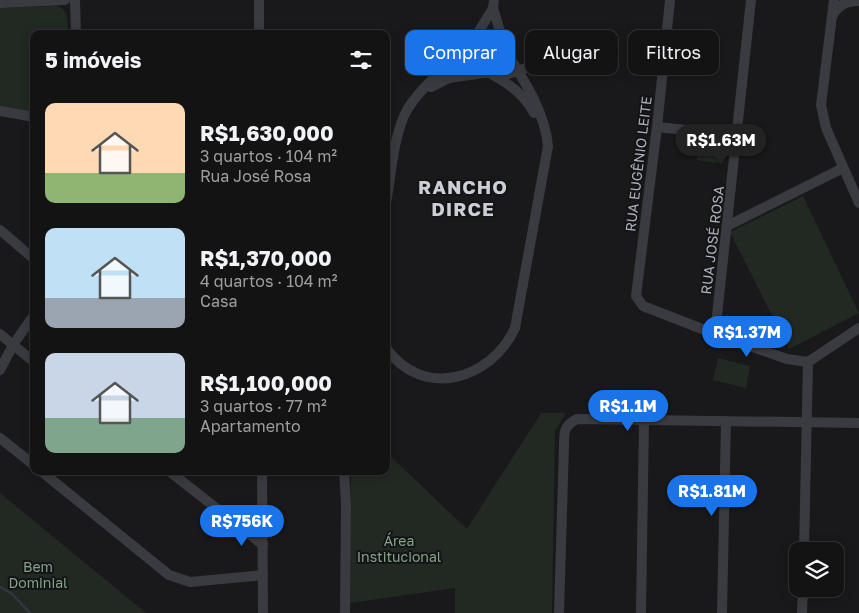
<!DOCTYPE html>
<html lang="pt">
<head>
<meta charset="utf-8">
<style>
	:root { --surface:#131314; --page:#202022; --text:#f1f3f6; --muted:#9d9ea0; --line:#323234; --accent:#1a73e8 }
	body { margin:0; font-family:"Golos Text",sans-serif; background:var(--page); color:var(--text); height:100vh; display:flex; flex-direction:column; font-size:19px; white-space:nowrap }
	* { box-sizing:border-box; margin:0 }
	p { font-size:16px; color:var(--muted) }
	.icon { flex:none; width:28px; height:28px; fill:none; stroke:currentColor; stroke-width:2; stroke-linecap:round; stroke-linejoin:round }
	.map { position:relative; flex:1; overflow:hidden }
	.drawer { position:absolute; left:30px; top:30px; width:360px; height:445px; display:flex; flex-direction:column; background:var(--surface); border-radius:10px; box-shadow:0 2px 12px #0003,0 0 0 1px var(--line) }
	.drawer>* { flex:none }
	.banner { position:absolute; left:405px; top:30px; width:379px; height:45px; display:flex; gap:10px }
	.tools { position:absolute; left:789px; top:542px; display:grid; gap:10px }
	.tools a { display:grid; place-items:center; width:55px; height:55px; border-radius:10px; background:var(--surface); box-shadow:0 2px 12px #0003,0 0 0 1px var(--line); font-size:25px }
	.price { position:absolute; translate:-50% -42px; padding:0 11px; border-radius:18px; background:var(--accent); color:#fff; font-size:16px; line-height:32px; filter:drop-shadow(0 1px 2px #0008) }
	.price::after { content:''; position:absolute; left:50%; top:30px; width:15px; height:11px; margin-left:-8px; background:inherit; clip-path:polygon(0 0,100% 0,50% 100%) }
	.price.current { background:#222; color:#fff }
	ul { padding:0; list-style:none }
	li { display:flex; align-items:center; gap:15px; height:125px; padding:0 15px }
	li span { display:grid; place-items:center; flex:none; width:140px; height:100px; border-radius:10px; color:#555 }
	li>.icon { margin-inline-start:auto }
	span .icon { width:60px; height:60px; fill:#fffc; stroke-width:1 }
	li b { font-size:21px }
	h2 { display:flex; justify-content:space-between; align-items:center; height:60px; padding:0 15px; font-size:21px }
	.pill { padding:0 18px; border-radius:10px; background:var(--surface); box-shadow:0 2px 12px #0003,0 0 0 1px var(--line); font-size:18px; line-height:45px }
	.pill.current { background:var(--accent); color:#fff }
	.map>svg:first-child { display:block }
	.green { fill:#212922 }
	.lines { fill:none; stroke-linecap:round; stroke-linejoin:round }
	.stream { stroke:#2f383f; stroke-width:2.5 }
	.street { stroke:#3a3b40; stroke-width:10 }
	.labels { text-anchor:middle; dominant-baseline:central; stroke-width:4; stroke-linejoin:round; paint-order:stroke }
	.street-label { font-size:14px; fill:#acb0ba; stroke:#141416 }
	.park-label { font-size:14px; fill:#84a487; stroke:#141416 }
	.district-label { font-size:19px; font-weight:bold; letter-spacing:1px; fill:#cdcfd6; stroke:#141416 }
</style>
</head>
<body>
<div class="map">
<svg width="859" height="613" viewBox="0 0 859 613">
	<rect width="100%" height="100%" fill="#19191b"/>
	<g class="green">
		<path d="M 57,6 C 70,11 67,22 68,34 L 34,34 L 34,114 L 0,107 L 0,8 Z"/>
		<polygon points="699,141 721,144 726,149 723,164 697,160"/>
		<polygon points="803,196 859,313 789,349 730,232"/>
		<polygon points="718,358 750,366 746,388 713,380"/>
		<polygon points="541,413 566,413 555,431 552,613 455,613 455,588 350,603 351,471 386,471 386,452 467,529"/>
		<polygon points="0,493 146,613 0,613"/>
	</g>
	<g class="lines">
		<polyline class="stream" points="0,587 11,593 30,613"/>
		<g class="street">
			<polyline points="75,0 76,34"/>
			<polyline points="494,0 493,8 504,45"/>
			<polyline points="670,0 657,127 636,296 643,306 715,334 787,359 808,362"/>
			<polyline points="834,0 821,105 826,128 859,203"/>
			<polyline points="1,3 65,0"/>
			<path d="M 833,15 C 838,5 848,1 859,1"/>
			<polyline points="259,34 259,0"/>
			<circle cx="487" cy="54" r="19"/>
			<polyline points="474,39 493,8"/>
			<path d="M 489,73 C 507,82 525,95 534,113"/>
			<polyline points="496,77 518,71 578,48"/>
			<polyline points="431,87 449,78 484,73"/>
			<polyline points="0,111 34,117"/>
			<polyline points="657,127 737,135"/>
			<path d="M 386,203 C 391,176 393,141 404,116 C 414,92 451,63 470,45"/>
			<polyline points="727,226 843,168"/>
			<polyline points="0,230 34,259"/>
			<polyline points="0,334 34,362"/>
			<polyline points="715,334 751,0"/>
			<path d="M 386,348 C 423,400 491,380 515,328 L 548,146 C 545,112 524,80 506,52"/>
			<polyline points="0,370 13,345 34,315"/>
			<polyline points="0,438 34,465"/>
			<polyline points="41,471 169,575 190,582 263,575"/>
			<polyline points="169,471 263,545"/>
			<polyline points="262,471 263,613"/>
			<polyline points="344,471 346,504 345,613"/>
			<polyline points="237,527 250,525 262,516"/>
			<polyline points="804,551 808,362 859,328"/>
			<path d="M 559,613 L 564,445 C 564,431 564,426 577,419 L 859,423"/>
			<polyline points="641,613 644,420"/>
			<polyline points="722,613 726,421"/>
			<polyline points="802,613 803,589"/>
		</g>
	</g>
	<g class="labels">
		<g class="street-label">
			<text transform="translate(638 164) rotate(-83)">RUA EUGÊNIO LEITE</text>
			<text transform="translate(712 240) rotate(-83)">RUA JOSÉ ROSA</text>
		</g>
		<g class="park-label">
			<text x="399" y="540">Área<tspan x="399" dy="16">Institucional</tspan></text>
			<text x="38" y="566">Bem<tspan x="38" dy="16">Dominial</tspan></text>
		</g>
		<g class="district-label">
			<text x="463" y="186">RANCHO<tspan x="463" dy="22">DIRCE</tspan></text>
		</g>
	</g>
</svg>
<div class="tools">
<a><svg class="icon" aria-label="layers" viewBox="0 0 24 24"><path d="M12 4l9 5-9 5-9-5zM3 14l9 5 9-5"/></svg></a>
</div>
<b class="price current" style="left:721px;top:166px">R$1.63M</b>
<b class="price" style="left:747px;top:358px">R$1.37M</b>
<b class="price" style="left:628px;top:432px">R$1.1M</b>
<b class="price" style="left:712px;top:517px">R$1.81M</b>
<b class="price" style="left:242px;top:547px">R$756K</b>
<div class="banner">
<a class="pill current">Comprar</a>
<a class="pill">Alugar</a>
<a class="pill">Filtros</a>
</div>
<section class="drawer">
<h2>5 imóveis<svg class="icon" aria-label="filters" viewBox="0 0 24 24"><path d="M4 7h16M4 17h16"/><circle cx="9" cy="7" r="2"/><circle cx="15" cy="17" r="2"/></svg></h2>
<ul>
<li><span style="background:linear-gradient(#ffd9b3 70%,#8fb573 0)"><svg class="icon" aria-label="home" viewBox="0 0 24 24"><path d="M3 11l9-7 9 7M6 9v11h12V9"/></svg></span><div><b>R$1,630,000</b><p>3 quartos · 104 m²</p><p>Rua José Rosa</p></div></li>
<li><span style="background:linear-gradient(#bfe0f5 70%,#9aa5b1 0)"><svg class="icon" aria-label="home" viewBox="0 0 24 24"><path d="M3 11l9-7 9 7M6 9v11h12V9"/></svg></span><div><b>R$1,370,000</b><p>4 quartos · 104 m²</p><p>Casa</p></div></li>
<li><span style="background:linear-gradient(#c9d6e8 65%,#7fa58c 0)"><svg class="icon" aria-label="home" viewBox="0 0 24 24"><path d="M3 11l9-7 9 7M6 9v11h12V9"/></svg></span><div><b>R$1,100,000</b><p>3 quartos · 77 m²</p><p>Apartamento</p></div></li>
</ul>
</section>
</div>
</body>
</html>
